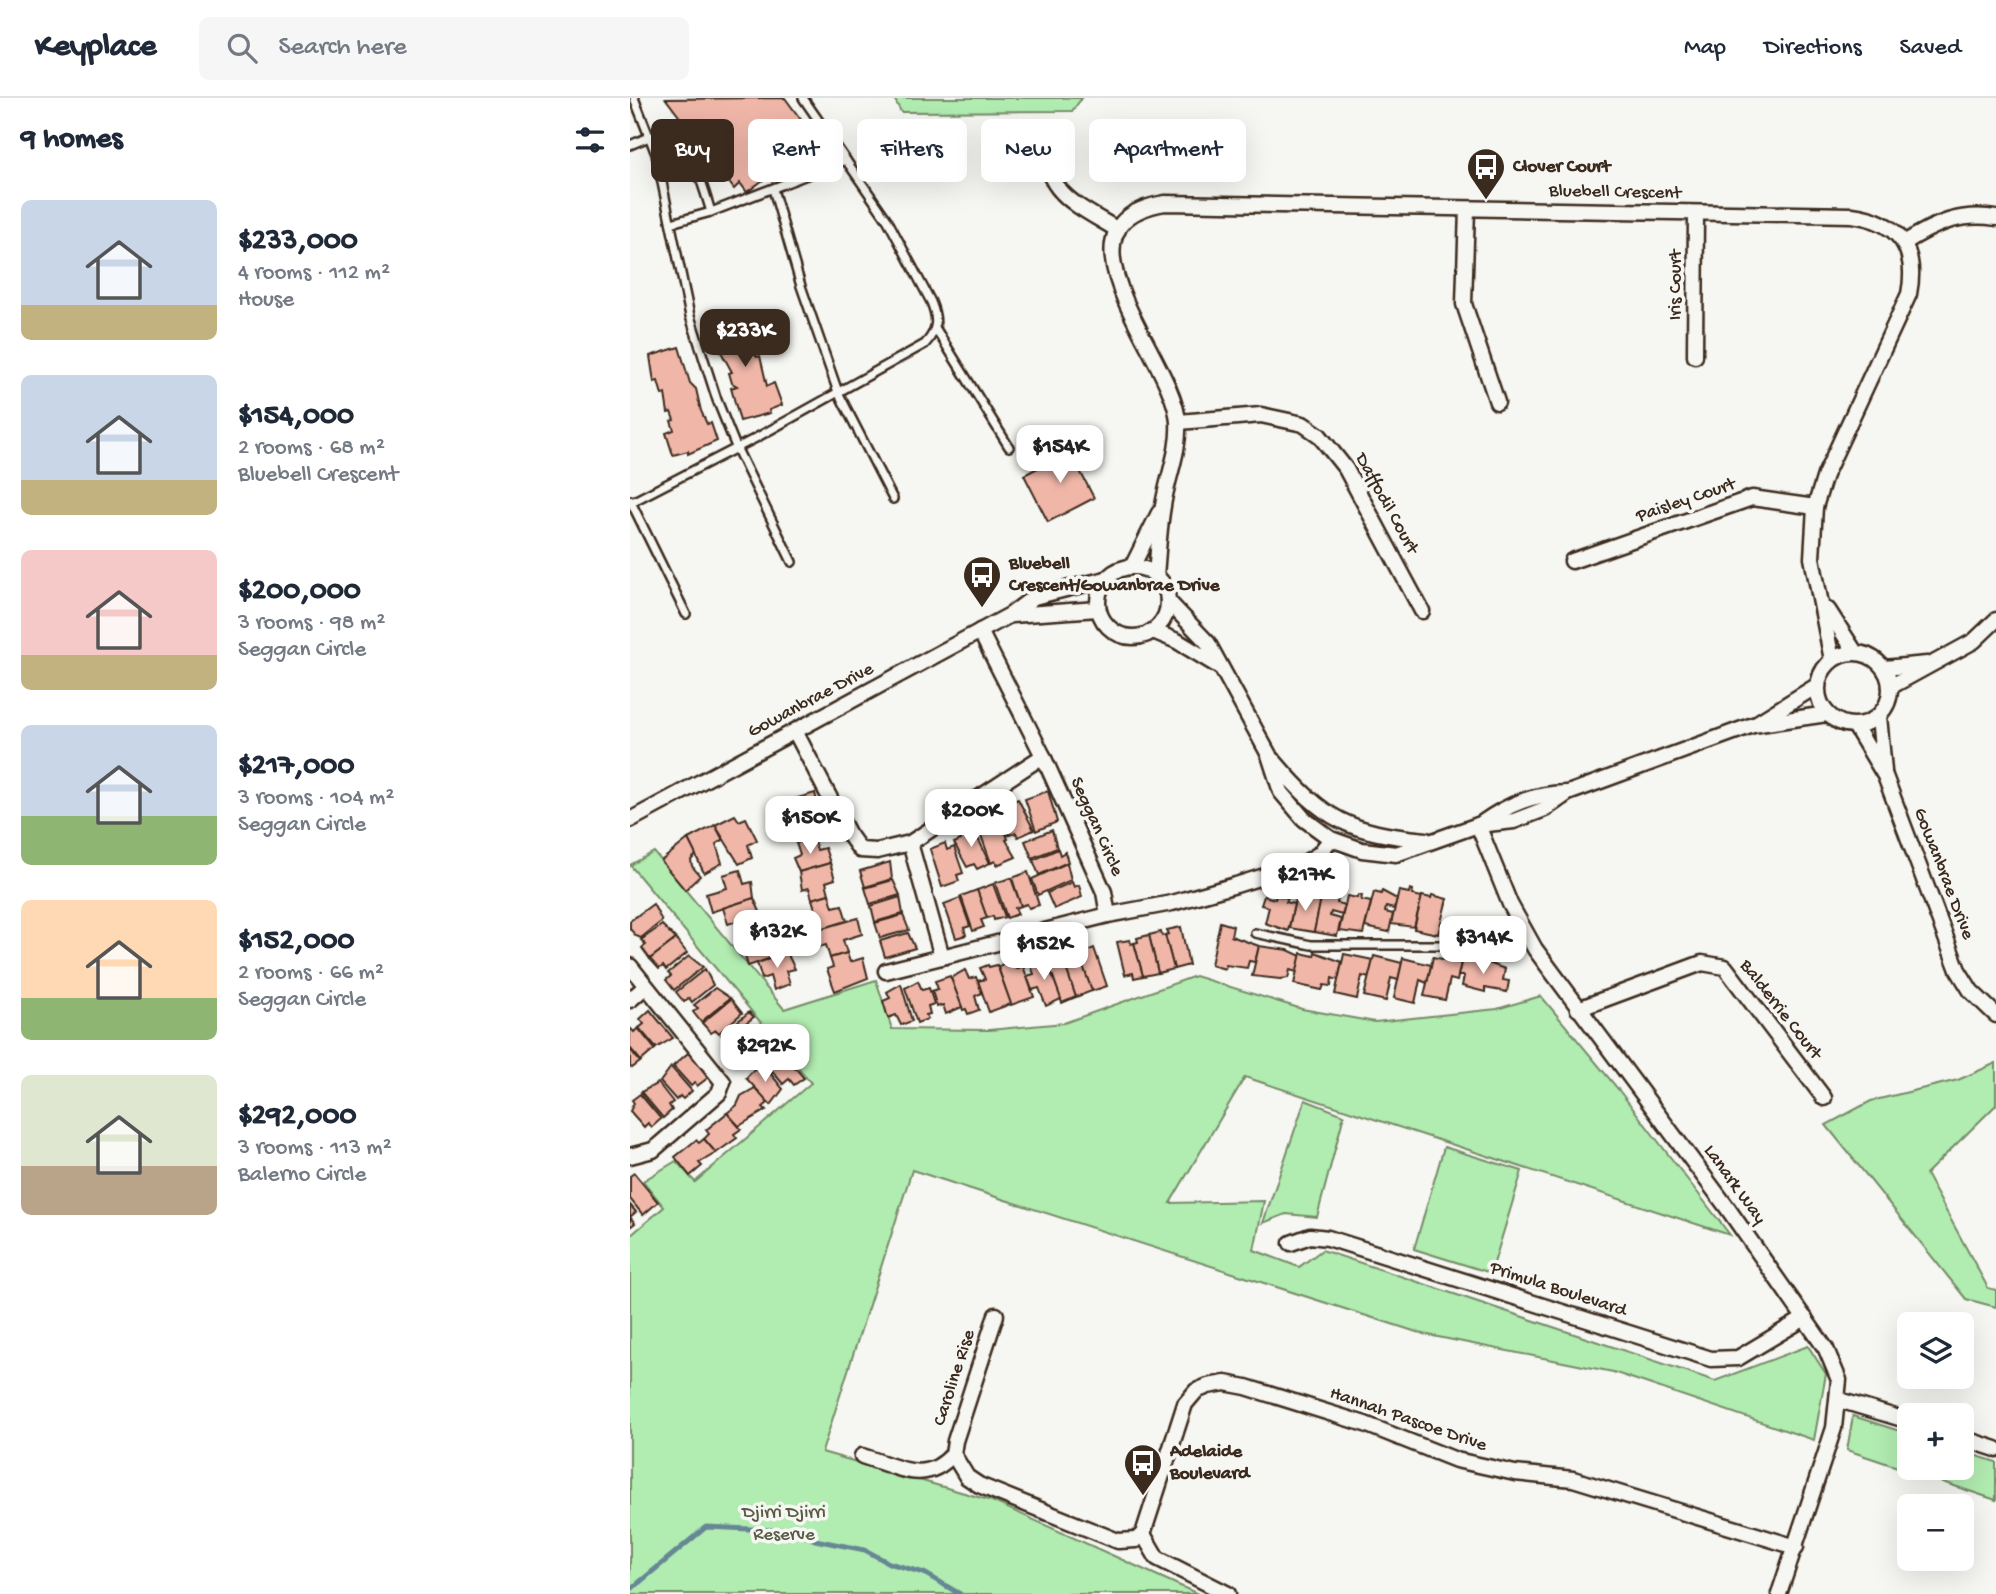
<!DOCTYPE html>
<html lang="en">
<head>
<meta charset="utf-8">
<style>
	:root { --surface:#fff; --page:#f6f6f7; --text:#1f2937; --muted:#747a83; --line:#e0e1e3; --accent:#3b2a1e }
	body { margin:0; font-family:"Gochi Hand",sans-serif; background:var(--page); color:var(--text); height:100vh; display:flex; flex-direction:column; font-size:26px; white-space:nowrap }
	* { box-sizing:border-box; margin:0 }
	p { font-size:23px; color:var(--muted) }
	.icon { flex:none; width:38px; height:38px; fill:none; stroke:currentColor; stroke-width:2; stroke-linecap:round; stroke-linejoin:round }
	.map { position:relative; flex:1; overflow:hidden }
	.panel { display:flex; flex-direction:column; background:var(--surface); width:630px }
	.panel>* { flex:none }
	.hud { position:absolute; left:21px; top:21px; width:665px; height:63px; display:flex; gap:14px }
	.buttons { position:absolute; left:1267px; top:1214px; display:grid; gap:14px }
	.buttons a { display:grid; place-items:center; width:77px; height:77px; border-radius:10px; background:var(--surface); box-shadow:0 7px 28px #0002; font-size:35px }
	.price { position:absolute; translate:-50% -60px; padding:0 16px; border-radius:14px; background:#fff; color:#222; font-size:23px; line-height:46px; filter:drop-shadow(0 2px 4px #0008) }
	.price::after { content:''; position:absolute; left:50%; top:42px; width:21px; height:16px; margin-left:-10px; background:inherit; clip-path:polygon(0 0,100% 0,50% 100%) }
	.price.active { background:var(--accent); color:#fff }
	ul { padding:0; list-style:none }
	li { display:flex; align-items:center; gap:21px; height:175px; padding:0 21px }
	li span { display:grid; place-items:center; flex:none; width:196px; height:140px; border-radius:10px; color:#555 }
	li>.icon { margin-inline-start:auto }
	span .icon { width:84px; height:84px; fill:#fffc; stroke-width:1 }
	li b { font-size:30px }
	h2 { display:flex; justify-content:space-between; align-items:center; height:84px; padding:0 21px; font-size:30px }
	.tag { padding:0 24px; border-radius:10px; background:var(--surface); box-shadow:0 7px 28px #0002; font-size:24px; line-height:63px }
	.tag.active { background:var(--accent); color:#fff }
	header { display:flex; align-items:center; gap:42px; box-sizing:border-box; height:98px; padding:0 35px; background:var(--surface); border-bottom:2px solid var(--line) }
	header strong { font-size:33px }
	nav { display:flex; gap:38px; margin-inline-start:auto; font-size:24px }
	.search { width:490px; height:63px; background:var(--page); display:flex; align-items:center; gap:18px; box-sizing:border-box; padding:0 24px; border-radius:10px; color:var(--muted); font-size:26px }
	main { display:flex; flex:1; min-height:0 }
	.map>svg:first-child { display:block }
	.green { fill:#b1ecb1; stroke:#768b68; stroke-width:2 }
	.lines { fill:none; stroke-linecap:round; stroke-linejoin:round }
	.stream { stroke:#668794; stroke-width:5 }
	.building { fill:#f0b7a9; stroke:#3b2a1e; stroke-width:2 }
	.service-casing { stroke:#3b2a1e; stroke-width:12 }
	.minor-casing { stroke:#3b2a1e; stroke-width:19 }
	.service { stroke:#f6f6f2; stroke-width:7 }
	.minor { stroke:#f6f6f2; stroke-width:14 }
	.labels { text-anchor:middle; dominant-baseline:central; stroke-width:7; stroke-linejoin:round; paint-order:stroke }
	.poi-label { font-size:19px; font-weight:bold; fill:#3b2a1e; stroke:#f6f6f2; text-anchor:start }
	.street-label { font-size:19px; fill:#3b2a1e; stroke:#f6f6f2 }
	.park-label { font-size:19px; fill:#585a43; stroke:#f6f6f2 }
</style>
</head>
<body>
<header>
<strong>Keyplace</strong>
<div class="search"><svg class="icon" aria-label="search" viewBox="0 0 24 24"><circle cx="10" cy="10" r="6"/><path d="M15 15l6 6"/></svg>Search here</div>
<nav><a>Map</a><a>Directions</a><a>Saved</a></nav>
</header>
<main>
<section class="panel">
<h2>9 homes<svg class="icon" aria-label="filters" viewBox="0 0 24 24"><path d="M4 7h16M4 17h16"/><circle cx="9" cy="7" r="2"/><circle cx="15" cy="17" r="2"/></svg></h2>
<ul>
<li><span style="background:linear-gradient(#c9d6e8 75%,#c2b280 0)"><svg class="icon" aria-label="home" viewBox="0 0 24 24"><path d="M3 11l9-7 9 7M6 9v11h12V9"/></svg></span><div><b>$233,000</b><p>4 rooms · 112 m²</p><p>House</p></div></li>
<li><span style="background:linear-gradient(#c9d6e8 75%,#c2b280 0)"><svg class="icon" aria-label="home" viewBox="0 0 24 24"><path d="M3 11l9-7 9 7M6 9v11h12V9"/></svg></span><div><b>$154,000</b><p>2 rooms · 68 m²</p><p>Bluebell Crescent</p></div></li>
<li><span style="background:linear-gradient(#f6c9c9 75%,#c2b280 0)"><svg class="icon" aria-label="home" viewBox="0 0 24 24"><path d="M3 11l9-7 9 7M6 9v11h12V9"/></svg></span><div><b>$200,000</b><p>3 rooms · 98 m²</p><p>Seggan Circle</p></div></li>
<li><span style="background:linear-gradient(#c9d6e8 65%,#8fb573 0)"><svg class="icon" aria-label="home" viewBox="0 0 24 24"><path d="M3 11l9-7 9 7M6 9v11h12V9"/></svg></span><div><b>$217,000</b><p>3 rooms · 104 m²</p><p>Seggan Circle</p></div></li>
<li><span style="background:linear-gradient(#ffd9b3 70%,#8fb573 0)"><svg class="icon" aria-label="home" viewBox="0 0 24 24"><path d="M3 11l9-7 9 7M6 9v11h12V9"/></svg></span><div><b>$152,000</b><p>2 rooms · 66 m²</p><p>Seggan Circle</p></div></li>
<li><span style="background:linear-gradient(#dfe7d0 65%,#b9a48a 0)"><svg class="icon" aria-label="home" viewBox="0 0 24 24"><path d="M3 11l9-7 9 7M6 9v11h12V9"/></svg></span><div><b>$292,000</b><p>3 rooms · 113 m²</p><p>Balerno Circle</p></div></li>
</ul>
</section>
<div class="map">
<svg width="1366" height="1496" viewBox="0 0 1366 1496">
	<rect width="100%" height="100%" fill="#f6f6f2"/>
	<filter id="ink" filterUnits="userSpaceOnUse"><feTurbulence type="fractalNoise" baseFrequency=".0143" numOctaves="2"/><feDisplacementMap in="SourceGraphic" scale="14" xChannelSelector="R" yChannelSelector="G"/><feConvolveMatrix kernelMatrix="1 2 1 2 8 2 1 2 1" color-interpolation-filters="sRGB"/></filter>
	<g filter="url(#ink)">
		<g class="green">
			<polygon points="264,0 452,0 442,13 271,14"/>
			<polygon points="24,754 154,911 246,882 262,931 359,932 434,925 565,878 672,911 745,924 867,911 911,898 988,991 1100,1137 615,979 540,1105 634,1103 624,1152 669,1169 692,1152 1085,1283 1178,1248 1196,1276 1184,1342 983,1274 793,1236 282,1072 192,1354 362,1403 568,1496 0,1496 0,1138 34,1109 13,1083 46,1063 65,1084 181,985 0,767"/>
			<polygon points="1366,965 1366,1007 1296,1076 1358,1190 1366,1192 1366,1209 1336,1201 1196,1027 1241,1003 1328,982"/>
			<polygon points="675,1002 714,1017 687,1119 656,1116 633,1125"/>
			<polygon points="814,1049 892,1073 861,1175 784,1151"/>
			<polygon points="1223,1318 1279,1336 1279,1370 1332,1370 1332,1353 1366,1364 1366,1402 1217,1352"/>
		</g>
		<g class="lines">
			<polyline class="stream" points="0,1492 76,1429 163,1433 185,1442 235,1452 259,1465 294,1475 330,1496"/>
		</g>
		<g class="building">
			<polygon points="155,0 186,42 117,94 110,85 104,91 36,1"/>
			<polygon points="64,38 75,53 54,69 43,54"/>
			<polygon points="109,215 121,237 117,238 121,250 127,259 130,258 137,288 144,285 152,307 139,312 140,315 110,323 101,290 107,288 102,285 99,275 102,274 85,243 81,225"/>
			<polygon points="49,249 60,285 66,291 71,313 77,326 81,325 87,343 58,356 58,353 43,357 36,335 44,332 41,323 44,322 41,314 38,315 35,296 32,297 28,283 24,284 20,258"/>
			<polygon points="446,350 455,368 449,371 464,400 418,424 394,377"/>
			<polygon points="418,693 427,724 406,733 395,701"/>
			<polygon points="185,695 189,712 184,713 189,728 180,731 183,740 166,745 163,736 156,738 154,723 146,725 141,708"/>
			<polygon points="388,701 404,732 388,739 386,735 379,737 372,721 379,718 375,709 377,706"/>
			<polygon points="105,717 109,723 116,720 127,742 118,747 122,760 109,766 85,727"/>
			<polygon points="357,722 362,722 365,728 372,725 378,741 376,742 386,759 367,767 365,763 361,765 347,726"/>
			<polygon points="85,727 93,742 86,746 92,765 74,775 58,741"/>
			<polygon points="342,728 360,765 347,771 344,766 337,769 324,745 331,742 328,735 332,731"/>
			<polygon points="422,732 427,750 402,760 395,743"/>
			<polygon points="183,740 187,752 195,750 200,765 169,774 163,760 170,757 166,745"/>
			<polygon points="58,741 66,757 61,762 62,768 70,778 55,792 31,763"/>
			<polygon points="315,745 317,752 324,749 333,775 327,777 329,783 312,789 300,751"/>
			<polygon points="428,751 430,757 435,754 438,764 409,777 403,762"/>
			<polygon points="260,764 262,781 235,789 230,773"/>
			<polygon points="200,765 205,781 196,784 199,796 182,801 179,790 172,792 169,774"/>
			<polygon points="437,765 441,782 408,797 402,781"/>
			<polygon points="110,772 114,786 122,784 124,800 81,814 76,796 97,790 93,777"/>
			<polygon points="398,774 409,807 399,810 397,806 391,808 382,780"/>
			<polygon points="381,780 391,808 385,810 388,816 377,820 365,785"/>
			<polygon points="263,782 270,797 240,806 235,790"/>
			<polygon points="442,784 444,789 449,787 452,799 424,811 417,795"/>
			<polygon points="363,786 375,819 364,822 363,818 357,820 347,792"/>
			<polygon points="780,791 783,792 782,797 792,799 784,829 761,826 769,793 779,795"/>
			<polygon points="347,792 357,820 351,822 354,829 343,833 331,798"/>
			<polygon points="671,793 683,796 682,801 691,803 684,834 659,830 666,796 670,797"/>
			<polygon points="752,793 767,801 764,811 756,809 755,814 763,816 759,834 735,829 744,794 751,796"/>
			<polygon points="199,796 203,809 212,807 217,823 187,832 179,816 186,814 182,801"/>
			<polygon points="646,797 658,800 656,804 664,806 658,833 635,825 639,809 631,807 634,798 645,801"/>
			<polygon points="728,797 732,798 731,802 741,804 733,836 709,833 717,798 727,800"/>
			<polygon points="802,797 817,801 808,836 784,831 792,798 801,800"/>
			<polygon points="270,799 273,816 245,824 241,808"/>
			<polygon points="124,800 131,816 123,818 127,831 110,837 107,823 98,826 93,810"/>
			<polygon points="330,800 340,828 334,830 336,837 326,840 314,806"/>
			<polygon points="691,800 708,801 707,805 715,807 712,817 701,814 700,818 711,821 707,838 684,834"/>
			<polygon points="23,806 32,823 11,840 6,838 0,831 0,823"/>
			<polygon points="273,817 279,832 250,840 245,825"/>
			<polygon points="228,820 232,836 213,842 217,855 200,860 196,847 189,849 187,832"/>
			<polygon points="590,824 603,828 601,838 629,848 625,864 619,863 617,870 596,867 595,871 581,867"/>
			<polygon points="32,827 46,841 20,861 12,850 16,847 11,842"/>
			<polygon points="144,827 148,841 155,839 157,855 118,868 113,851 131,846 127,832"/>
			<polygon points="551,829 559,867 544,871 535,837 539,836 537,832"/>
			<polygon points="531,834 532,838 535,837 544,871 528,875 519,837"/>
			<polygon points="278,835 285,850 255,859 250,843"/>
			<polygon points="519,837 528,875 513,878 504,845 508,844 507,840"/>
			<polygon points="46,841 57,855 36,872 33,868 29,871 20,861"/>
			<polygon points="500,842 501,846 504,845 513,878 504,880 503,875 495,877 487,844"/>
			<polygon points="629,848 658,852 671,858 667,874 660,872 658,880 650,881 622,878"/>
			<polygon points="464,850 477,888 462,893 450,860 453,859 452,855"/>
			<polygon points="685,854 712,864 708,882 702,880 701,888 694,887 692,892 664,886 671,855 684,858"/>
			<polygon points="157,855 165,871 156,873 160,886 144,892 140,878 132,881 127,865"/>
			<polygon points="217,855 220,864 233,860 238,880 205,893 197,871 203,869 200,860"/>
			<polygon points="714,856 743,862 739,880 732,878 727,901 705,896"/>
			<polygon points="432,857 446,899 432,905 419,867 422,866 420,862"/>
			<polygon points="445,857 450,860 462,893 446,899 433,861"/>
			<polygon points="59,858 73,869 44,892 36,882 41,878 38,875"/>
			<polygon points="744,858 772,865 768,882 761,880 756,903 734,898"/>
			<polygon points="803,859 831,865 827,883 820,881 815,902 794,898"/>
			<polygon points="382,860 386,871 393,868 404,899 381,907 368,869"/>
			<polygon points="773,860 801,867 797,885 790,882 785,905 764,900"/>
			<polygon points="832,861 846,864 847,861 875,871 873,882 879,883 877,894 855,890 855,894 832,888 834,878 828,878"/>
			<polygon points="408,863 409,865 417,863 431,901 416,908 409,890 402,892 397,878 404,876 400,865"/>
			<polygon points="358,867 359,869 367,867 381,906 359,914 348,883 355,881 350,870"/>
			<polygon points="75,871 83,887 62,904 59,900 54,904 46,894"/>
			<polygon points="335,872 339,881 346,879 352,895 345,898 349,912 338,916 336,911 333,912 321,880"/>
			<polygon points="320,878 332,909 316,916 313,907 307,909 302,893 308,891 305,883"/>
			<polygon points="288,883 292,892 299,890 304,906 298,908 300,916 296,917 298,921 287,925 275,890"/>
			<polygon points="271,886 282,923 271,927 266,917 258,920 253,903 260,900 257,894"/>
			<polygon points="85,890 100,900 71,924 63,914 68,910 64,907"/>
			<polygon points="101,901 112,915 89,935 86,932 81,935 72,925"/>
			<polygon points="20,912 43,940 26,950 9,930 14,926 10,921"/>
			<polygon points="119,914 124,919 116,925 128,940 104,961 94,950 98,946 91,937"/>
			<polygon points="0,930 4,934 8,930 25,951 11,963 0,950"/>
			<polygon points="0,951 10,964 2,970 0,969"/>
			<polygon points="150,952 174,980 164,987 159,981 153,986 138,968 142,965 139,961"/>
			<polygon points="58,955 79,979 67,988 65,985 61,988 43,968"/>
			<polygon points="41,969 62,993 53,1001 50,998 46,1002 30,984"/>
			<polygon points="126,969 131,974 136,970 153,991 141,1007 116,980"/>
			<polygon points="28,985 43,1004 39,1007 42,1012 33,1020 11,994"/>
			<polygon points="125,990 138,1005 133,1009 136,1012 109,1028 97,1015 107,1007 111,998"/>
			<polygon points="10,996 31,1021 22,1029 18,1025 14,1029 0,1013 4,1005 2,1002"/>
			<polygon points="97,1015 111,1031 104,1036 107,1040 86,1055 74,1041 79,1036 76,1032"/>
			<polygon points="74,1041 86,1055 69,1065 72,1068 60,1078 45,1059 66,1042 69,1045"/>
			<polygon points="4,1075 28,1104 13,1117 0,1101 0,1078"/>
			<polygon points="0,1107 6,1114 0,1119 5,1125 0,1129"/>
		</g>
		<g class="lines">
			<defs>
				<g id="service">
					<polyline points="4,0 26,56 60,218 87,302 106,349 162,464"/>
					<path d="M 0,47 L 19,39 L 43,35 C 65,57 72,85 81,114"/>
					<polyline points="143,91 171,188 208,294 263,401"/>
					<polyline points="41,125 81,114 216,62"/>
					<polyline points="306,231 379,349"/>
					<polyline points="0,402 56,516"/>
					<path d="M 0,405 L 124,341 L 295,246 C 308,232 308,221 301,204 L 258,123 L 173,0"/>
					<polyline points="625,835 681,847 813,847 859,856 894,834"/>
				</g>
				<g id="minor">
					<path d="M 411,31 C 414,95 438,102 488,132"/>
					<polyline points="837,111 834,206 867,304"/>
					<path d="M 1274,145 C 1304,126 1330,114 1366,120"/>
					<polyline points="1065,258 1066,115"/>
					<polyline points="549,324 631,317 673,326 689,337 716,371 792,513"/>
					<polyline points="942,463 1122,400 1185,409"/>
					<circle cx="503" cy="504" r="35"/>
					<polyline points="502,469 529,415"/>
					<path d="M 526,478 C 528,455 529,431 533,408 C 537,380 550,353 548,324 C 545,262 411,126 535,105 L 1222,117 C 1268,123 1288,150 1279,196 L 1195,377 L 1185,409 L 1182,460 L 1202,562"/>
					<polyline points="538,503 578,545 639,657 651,694 674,721 701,741 732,752 766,756 848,727 884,723 915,711 938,695 1123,627 1197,616"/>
					<polyline points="1198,512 1225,554"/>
					<polyline points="382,517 468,511"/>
					<polyline points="350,533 413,658 474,794 478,817"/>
					<polyline points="523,533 547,543 590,569"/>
					<circle cx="1224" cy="591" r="36"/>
					<polyline points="1254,570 1297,566"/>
					<polyline points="1260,589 1344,543 1366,522"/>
					<polyline points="1249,618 1254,673"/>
					<polyline points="1130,623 1188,587"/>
					<polyline points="1225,628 1255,678 1328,872 1341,893 1366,917"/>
					<polyline points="165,633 218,735 230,752 247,753 280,745 413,658"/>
					<path d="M 644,663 C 695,723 718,734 796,742"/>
					<polyline points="0,722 380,517 404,499 476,481"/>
					<path d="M 852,725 C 879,706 903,696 936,695"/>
					<polyline points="848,727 880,806 905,851 1096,1108 1196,1251 1209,1282 1204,1330 1149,1496"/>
					<polyline points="280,745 312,859"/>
					<polyline points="0,868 93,984 89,995 23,1052 0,1058"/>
					<polyline points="256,873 478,817 542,805 606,787 673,766 689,756 701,741"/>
					<polyline points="0,902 15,889"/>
					<polyline points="948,911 1072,865 1095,869 1194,1000"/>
					<polyline points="661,1145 680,1138 698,1140 1081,1261 1108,1260 1175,1220"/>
					<polyline points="1209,1302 1279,1323"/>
					<polyline points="1332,1340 1366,1351"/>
					<polyline points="323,1356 325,1343 366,1217"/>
					<path d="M 232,1358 C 269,1369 295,1388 323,1356 L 337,1379 L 349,1387 L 488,1443 L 506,1442 L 513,1436"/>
					<polyline points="513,1436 555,1306 566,1293 578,1288 595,1285 616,1289 735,1326 826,1362 885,1375 943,1381 1166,1449"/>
					<polyline points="513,1436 527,1460 598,1496"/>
				</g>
			</defs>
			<use href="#service" class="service-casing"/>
			<use href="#minor" class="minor-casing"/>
			<use href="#service" class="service"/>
			<use href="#minor" class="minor"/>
		</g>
	</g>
	<defs>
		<symbol id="bus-pin" viewBox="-11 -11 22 30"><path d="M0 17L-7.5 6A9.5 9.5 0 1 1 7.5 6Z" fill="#3b2a1e" stroke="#f6f6f2"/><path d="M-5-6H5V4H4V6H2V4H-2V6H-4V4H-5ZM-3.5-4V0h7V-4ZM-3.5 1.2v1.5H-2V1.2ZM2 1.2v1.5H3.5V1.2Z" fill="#fff"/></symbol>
	</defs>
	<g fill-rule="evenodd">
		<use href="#bus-pin" x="834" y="47" width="44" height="60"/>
		<use href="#bus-pin" x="330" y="455" width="44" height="60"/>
		<use href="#bus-pin" x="491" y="1343" width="44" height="60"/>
	</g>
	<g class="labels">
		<g class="poi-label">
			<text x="883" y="69">Clover Court</text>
			<text x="379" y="466">Bluebell<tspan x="379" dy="22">Crescent/Gowanbrae Drive</tspan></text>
			<text x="540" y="1354">Adelaide<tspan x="540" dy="22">Boulevard</tspan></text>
		</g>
		<g class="street-label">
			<text transform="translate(985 95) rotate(1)">Bluebell Crescent</text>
			<text transform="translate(1046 187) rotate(-90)">Iris Court</text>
			<text transform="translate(1056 403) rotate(-19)">Paisley Court</text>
			<text transform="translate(756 406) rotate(61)">Daffodil Court</text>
			<text transform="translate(181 603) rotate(-28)">Gowanbrae Drive</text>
			<text transform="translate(466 729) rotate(66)">Seggan Circle</text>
			<text transform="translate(1313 776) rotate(69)">Gowanbrae Drive</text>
			<text transform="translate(1150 912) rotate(52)">Balderrie Court</text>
			<text transform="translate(1104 1087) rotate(54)">Lanark Way</text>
			<text transform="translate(928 1192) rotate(18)">Primula Boulevard</text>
			<text transform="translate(325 1280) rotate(-72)">Caroline Rise</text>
			<text transform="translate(778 1322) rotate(19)">Hannah Pascoe Drive</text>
		</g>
		<g class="park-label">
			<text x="154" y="1415">Djirri Djirri<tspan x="154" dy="22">Reserve</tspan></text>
		</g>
	</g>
</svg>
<div class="buttons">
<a><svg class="icon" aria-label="layers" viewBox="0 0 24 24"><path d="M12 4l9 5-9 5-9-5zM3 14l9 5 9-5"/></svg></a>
<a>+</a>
<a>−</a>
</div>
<b class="price active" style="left:115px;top:271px">$233K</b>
<b class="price" style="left:430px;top:387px">$154K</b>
<b class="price" style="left:341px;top:751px">$200K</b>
<b class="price" style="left:180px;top:758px">$150K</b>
<b class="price" style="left:675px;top:815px">$217K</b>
<b class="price" style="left:147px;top:872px">$132K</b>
<b class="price" style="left:853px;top:878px">$314K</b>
<b class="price" style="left:414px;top:884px">$152K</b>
<b class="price" style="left:135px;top:986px">$292K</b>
<div class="hud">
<a class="tag active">Buy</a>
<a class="tag">Rent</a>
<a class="tag">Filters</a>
<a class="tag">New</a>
<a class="tag">Apartment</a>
</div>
</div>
</main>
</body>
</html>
